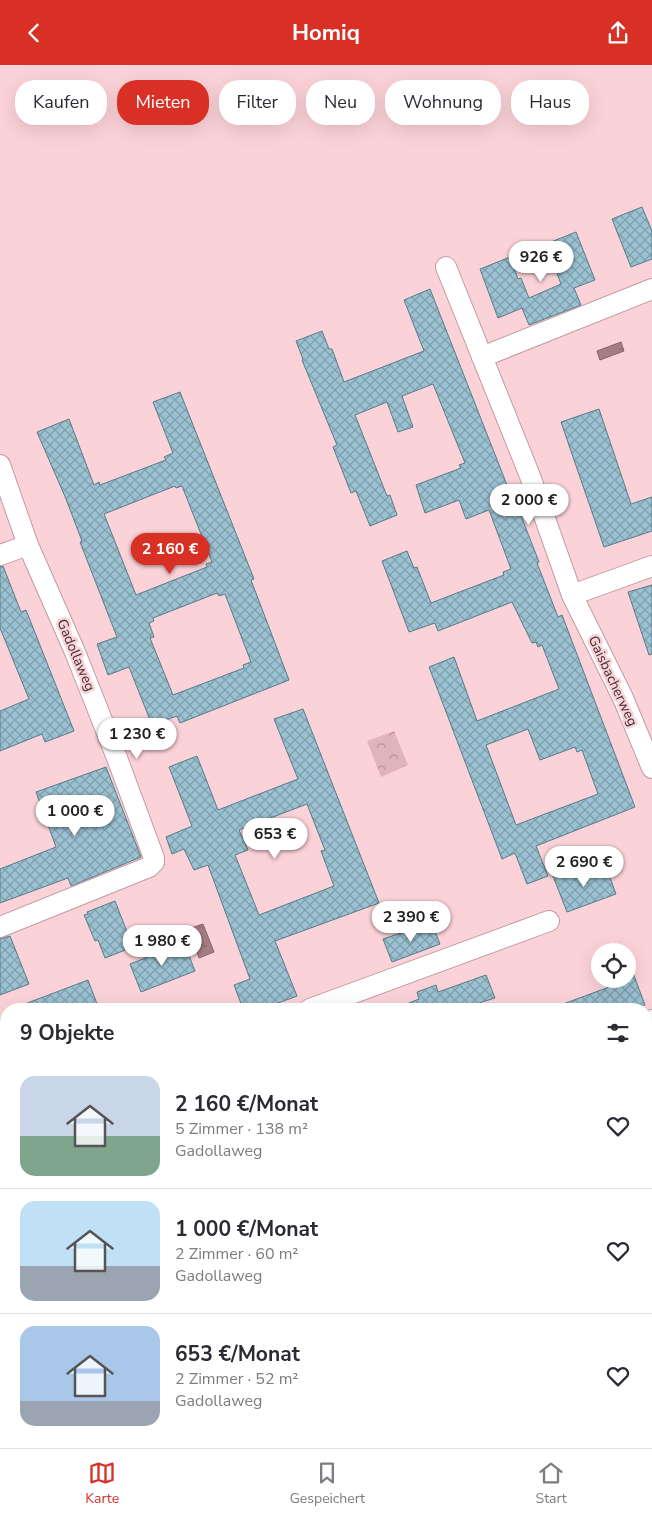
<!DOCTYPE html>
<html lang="de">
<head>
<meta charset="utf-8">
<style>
	:root { --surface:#fff; --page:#f7f7f7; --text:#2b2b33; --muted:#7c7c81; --line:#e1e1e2; --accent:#d93025 }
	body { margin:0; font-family:"Nunito Sans",sans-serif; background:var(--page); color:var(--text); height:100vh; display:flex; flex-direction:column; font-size:19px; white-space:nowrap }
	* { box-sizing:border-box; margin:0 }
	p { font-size:16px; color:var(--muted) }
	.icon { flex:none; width:28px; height:28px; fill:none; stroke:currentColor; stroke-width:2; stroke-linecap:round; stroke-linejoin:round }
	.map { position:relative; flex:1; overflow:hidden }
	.drawer { position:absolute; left:0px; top:938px; width:652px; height:446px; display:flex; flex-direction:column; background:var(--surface); border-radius:20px 20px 0 0; box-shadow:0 5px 20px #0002 }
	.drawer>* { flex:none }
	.guide { position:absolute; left:15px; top:15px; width:622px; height:45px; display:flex; gap:10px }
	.fabs { position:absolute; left:591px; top:878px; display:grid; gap:10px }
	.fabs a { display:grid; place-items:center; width:45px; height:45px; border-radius:50%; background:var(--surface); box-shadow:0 5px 20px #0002; font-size:25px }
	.price { position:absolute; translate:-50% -42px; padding:0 11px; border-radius:18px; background:#fff; color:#222; font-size:16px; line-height:32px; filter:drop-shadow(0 1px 2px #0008) }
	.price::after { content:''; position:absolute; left:50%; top:30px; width:15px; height:11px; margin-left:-8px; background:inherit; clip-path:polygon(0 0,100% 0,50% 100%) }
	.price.selected { background:var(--accent); color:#fff }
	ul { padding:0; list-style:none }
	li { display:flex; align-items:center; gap:15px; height:125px; padding:0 20px }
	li+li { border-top:1px solid var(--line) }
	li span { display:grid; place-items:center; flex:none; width:140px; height:100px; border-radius:15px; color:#555 }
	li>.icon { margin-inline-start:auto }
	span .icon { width:60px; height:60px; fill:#fffc; stroke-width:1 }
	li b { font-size:21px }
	h2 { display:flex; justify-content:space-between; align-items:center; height:60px; padding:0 20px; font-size:21px }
	.pill { padding:0 18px; border-radius:20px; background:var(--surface); box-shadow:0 5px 20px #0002; font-size:18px; line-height:45px }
	.pill.selected { background:var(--accent); color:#fff }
	header { display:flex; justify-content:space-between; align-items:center; height:65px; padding:0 20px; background:var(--accent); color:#fff; font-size:22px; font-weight:700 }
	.tab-bar { display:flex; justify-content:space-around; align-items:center; height:70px; border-top:1px solid var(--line); background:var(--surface); font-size:14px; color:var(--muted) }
	.tab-bar a { display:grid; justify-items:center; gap:2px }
	.tab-bar .selected { color:var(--accent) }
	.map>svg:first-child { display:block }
	.park { fill:url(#park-crowns) }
	.water { fill:url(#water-ripples); stroke:#86656a }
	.building { fill:url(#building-cross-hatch); stroke:#567b8a; fill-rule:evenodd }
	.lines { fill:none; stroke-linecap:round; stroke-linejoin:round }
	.street-casing { stroke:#c29ba1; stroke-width:22 }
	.street { stroke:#fff; stroke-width:20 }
	.labels { text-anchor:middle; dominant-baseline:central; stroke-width:5; stroke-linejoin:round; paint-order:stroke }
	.street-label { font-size:14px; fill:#3d2e30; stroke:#fbd2d8 }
</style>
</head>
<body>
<header><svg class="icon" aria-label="back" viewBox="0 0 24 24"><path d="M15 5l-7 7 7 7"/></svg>Homiq<svg class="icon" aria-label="share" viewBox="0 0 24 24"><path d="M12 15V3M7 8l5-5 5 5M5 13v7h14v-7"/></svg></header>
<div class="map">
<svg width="652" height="1383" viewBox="0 0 652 1383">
	<defs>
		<pattern id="park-crowns" width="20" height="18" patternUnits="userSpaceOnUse" patternTransform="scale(1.25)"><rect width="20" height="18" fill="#e0b4bb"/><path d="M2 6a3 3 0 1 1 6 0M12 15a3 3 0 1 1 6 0" fill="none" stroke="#b79398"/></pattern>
		<pattern id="water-ripples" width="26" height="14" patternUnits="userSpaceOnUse" patternTransform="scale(1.25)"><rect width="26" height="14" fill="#a67d83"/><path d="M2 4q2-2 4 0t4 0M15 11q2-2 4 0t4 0" fill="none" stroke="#88676c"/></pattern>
		<pattern id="building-cross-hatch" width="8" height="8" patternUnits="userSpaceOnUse" patternTransform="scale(1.25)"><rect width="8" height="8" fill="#9bc2d2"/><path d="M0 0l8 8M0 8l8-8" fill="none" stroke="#809eab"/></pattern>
	</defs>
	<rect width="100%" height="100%" fill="#fbd2d8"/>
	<polygon class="park" points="394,666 408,700 381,712 367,676"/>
	<g class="water">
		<polygon points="621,277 624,286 600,295 597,286"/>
		<polygon points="203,859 214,887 199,893 188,864"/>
	</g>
	<g class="building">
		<polygon points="642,142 652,166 652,194 631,202 612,154"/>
		<polygon points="576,167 595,215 574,223 581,240 529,260 522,243 498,253 480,204 510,192 518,214 521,213 529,233 561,219 546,179"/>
		<path d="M 430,224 L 516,443 L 518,443 L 539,497 L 537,498 L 558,552 L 562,550 L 635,742 L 536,781 L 548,811 L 527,819 L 515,788 L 502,794 L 429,602 L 454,592 L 477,656 L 559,624 L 542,580 L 538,582 L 536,577 L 532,578 L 512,537 L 438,566 L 435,558 L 409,567 L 382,496 L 407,486 L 414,503 L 417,502 L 431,538 L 504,510 L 503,507 L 511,504 L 489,445 L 466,454 L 459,435 L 425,448 L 416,420 L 461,403 L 459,400 L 465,398 L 433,319 L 402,331 L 413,362 L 398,367 L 387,337 L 355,350 L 387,431 L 390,430 L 397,450 L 370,461 L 356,426 L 351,428 L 333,382 L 337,380 L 302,295 L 303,294 L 296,276 L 322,266 L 329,284 L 332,284 L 344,317 L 424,286 L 404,235 ZM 528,664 L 540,695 L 575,682 L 577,687 L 582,685 L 598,729 L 516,760 L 486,680 Z"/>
		<path d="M 180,327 L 254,514 L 251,515 L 289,615 L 180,658 L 177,651 L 152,660 L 129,602 L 108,610 L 97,579 L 117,572 L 80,477 L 82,476 L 66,434 L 37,367 L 69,354 L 94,420 L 99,417 L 100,420 L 166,395 L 164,392 L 173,388 L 153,337 ZM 175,421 L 176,423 L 182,421 L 212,497 L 206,499 L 207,502 L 136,530 L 104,449 ZM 217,528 L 219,531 L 225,529 L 251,597 L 243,600 L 244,603 L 173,630 L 150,573 L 154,572 L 149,558 L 154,556 L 153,553 Z"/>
		<polygon points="599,344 631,439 652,432 652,466 604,482 561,357"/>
		<polygon points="3,501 21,547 26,545 74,666 45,677 42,669 0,686 0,646 29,634 0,563 0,502"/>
		<polygon points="652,520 652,589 649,590 628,527"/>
		<path d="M 303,644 L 379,838 L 275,876 L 297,931 L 262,944 L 243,944 L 234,920 L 250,914 L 208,800 L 194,805 L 184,784 L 172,789 L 166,772 L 192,761 L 169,702 L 197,691 L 218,745 L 298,714 L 274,654 ZM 307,739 L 325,785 L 321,786 L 334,821 L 259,850 L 235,790 L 248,785 L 239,765 Z"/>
		<polygon points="106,702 141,792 71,821 68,813 0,838 0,804 56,782 36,727"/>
		<polygon points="606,802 616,829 567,847 553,811 573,805 587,809"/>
		<polygon points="115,836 133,882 105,893 98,875 95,876 84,850 88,849 87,847"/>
		<polygon points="432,859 440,879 392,897 383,874 410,865 410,867"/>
		<polygon points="10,871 29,919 0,930 0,874"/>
		<polygon points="184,878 195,906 141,927 130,899"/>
		<polygon points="633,908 645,940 636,944 555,944 555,942 620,918 618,914 628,914 628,910"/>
		<polygon points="486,910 495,933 479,938 481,944 399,944 399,942 419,934 417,927 436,920 438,927"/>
		<polygon points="88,915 99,944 17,944 17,942"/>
	</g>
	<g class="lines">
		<defs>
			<g id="street">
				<polyline points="446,202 530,411 572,530 623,633 652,703"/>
				<polyline points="482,292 652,224"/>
				<polyline points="0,400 28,480"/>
				<polyline points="0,490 28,480 75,587 117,693 154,793 154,797 149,802 0,862"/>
				<polyline points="572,530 652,501"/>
				<polyline points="310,944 549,856"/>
				<polyline points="646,957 652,955"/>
				<polyline points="0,1055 6,1053"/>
				<polyline points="0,1207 6,1204"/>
				<polyline points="0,1270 6,1278"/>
				<polyline points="89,1378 94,1383"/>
			</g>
		</defs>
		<use href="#street" class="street-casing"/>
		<use href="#street" class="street"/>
	</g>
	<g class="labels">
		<g class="street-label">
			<text transform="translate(76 590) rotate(67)">Gadollaweg</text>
			<text transform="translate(613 616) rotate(65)">Gaisbacherweg</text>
		</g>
	</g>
</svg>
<div class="fabs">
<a><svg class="icon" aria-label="locate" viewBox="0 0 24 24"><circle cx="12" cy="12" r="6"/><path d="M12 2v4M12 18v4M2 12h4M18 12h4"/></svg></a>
</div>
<b class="price" style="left:541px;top:218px">926 €</b>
<b class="price" style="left:529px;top:461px">2 000 €</b>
<b class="price selected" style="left:170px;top:510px">2 160 €</b>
<b class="price" style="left:137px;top:695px">1 230 €</b>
<b class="price" style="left:75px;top:772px">1 000 €</b>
<b class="price" style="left:275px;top:795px">653 €</b>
<b class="price" style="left:584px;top:823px">2 690 €</b>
<b class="price" style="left:411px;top:878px">2 390 €</b>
<b class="price" style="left:162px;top:902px">1 980 €</b>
<div class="guide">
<a class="pill">Kaufen</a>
<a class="pill selected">Mieten</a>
<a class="pill">Filter</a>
<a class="pill">Neu</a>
<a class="pill">Wohnung</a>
<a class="pill">Haus</a>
</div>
<section class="drawer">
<h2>9 Objekte<svg class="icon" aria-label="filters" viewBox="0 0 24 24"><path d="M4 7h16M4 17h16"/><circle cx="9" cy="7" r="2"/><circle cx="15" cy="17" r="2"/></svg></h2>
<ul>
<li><span style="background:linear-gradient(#c9d6e8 60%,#7fa58c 0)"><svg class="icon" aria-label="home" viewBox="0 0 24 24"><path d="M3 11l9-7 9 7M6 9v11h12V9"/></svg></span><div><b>2 160 €/Monat</b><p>5 Zimmer · 138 m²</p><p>Gadollaweg</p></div><svg class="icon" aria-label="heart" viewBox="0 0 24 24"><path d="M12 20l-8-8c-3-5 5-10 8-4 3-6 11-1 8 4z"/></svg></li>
<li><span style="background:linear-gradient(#bfe0f5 65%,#9aa5b1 0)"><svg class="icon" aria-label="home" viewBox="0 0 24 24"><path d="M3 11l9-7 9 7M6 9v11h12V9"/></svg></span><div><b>1 000 €/Monat</b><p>2 Zimmer · 60 m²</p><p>Gadollaweg</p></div><svg class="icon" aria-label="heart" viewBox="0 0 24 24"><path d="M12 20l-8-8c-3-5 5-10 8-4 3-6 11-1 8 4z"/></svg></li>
<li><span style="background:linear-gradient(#a9c7e8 75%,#9aa5b1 0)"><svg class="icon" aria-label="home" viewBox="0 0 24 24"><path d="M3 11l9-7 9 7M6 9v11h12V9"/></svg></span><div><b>653 €/Monat</b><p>2 Zimmer · 52 m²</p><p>Gadollaweg</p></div><svg class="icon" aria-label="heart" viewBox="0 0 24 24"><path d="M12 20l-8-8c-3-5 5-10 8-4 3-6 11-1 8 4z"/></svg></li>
</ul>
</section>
</div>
<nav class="tab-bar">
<a class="selected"><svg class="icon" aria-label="map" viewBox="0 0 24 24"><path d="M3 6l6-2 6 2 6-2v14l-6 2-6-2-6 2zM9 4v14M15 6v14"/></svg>Karte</a>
<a><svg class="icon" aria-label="saved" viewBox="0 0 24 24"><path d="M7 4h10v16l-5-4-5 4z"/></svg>Gespeichert</a>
<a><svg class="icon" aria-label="home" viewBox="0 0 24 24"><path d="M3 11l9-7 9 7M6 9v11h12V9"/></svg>Start</a>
</nav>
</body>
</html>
